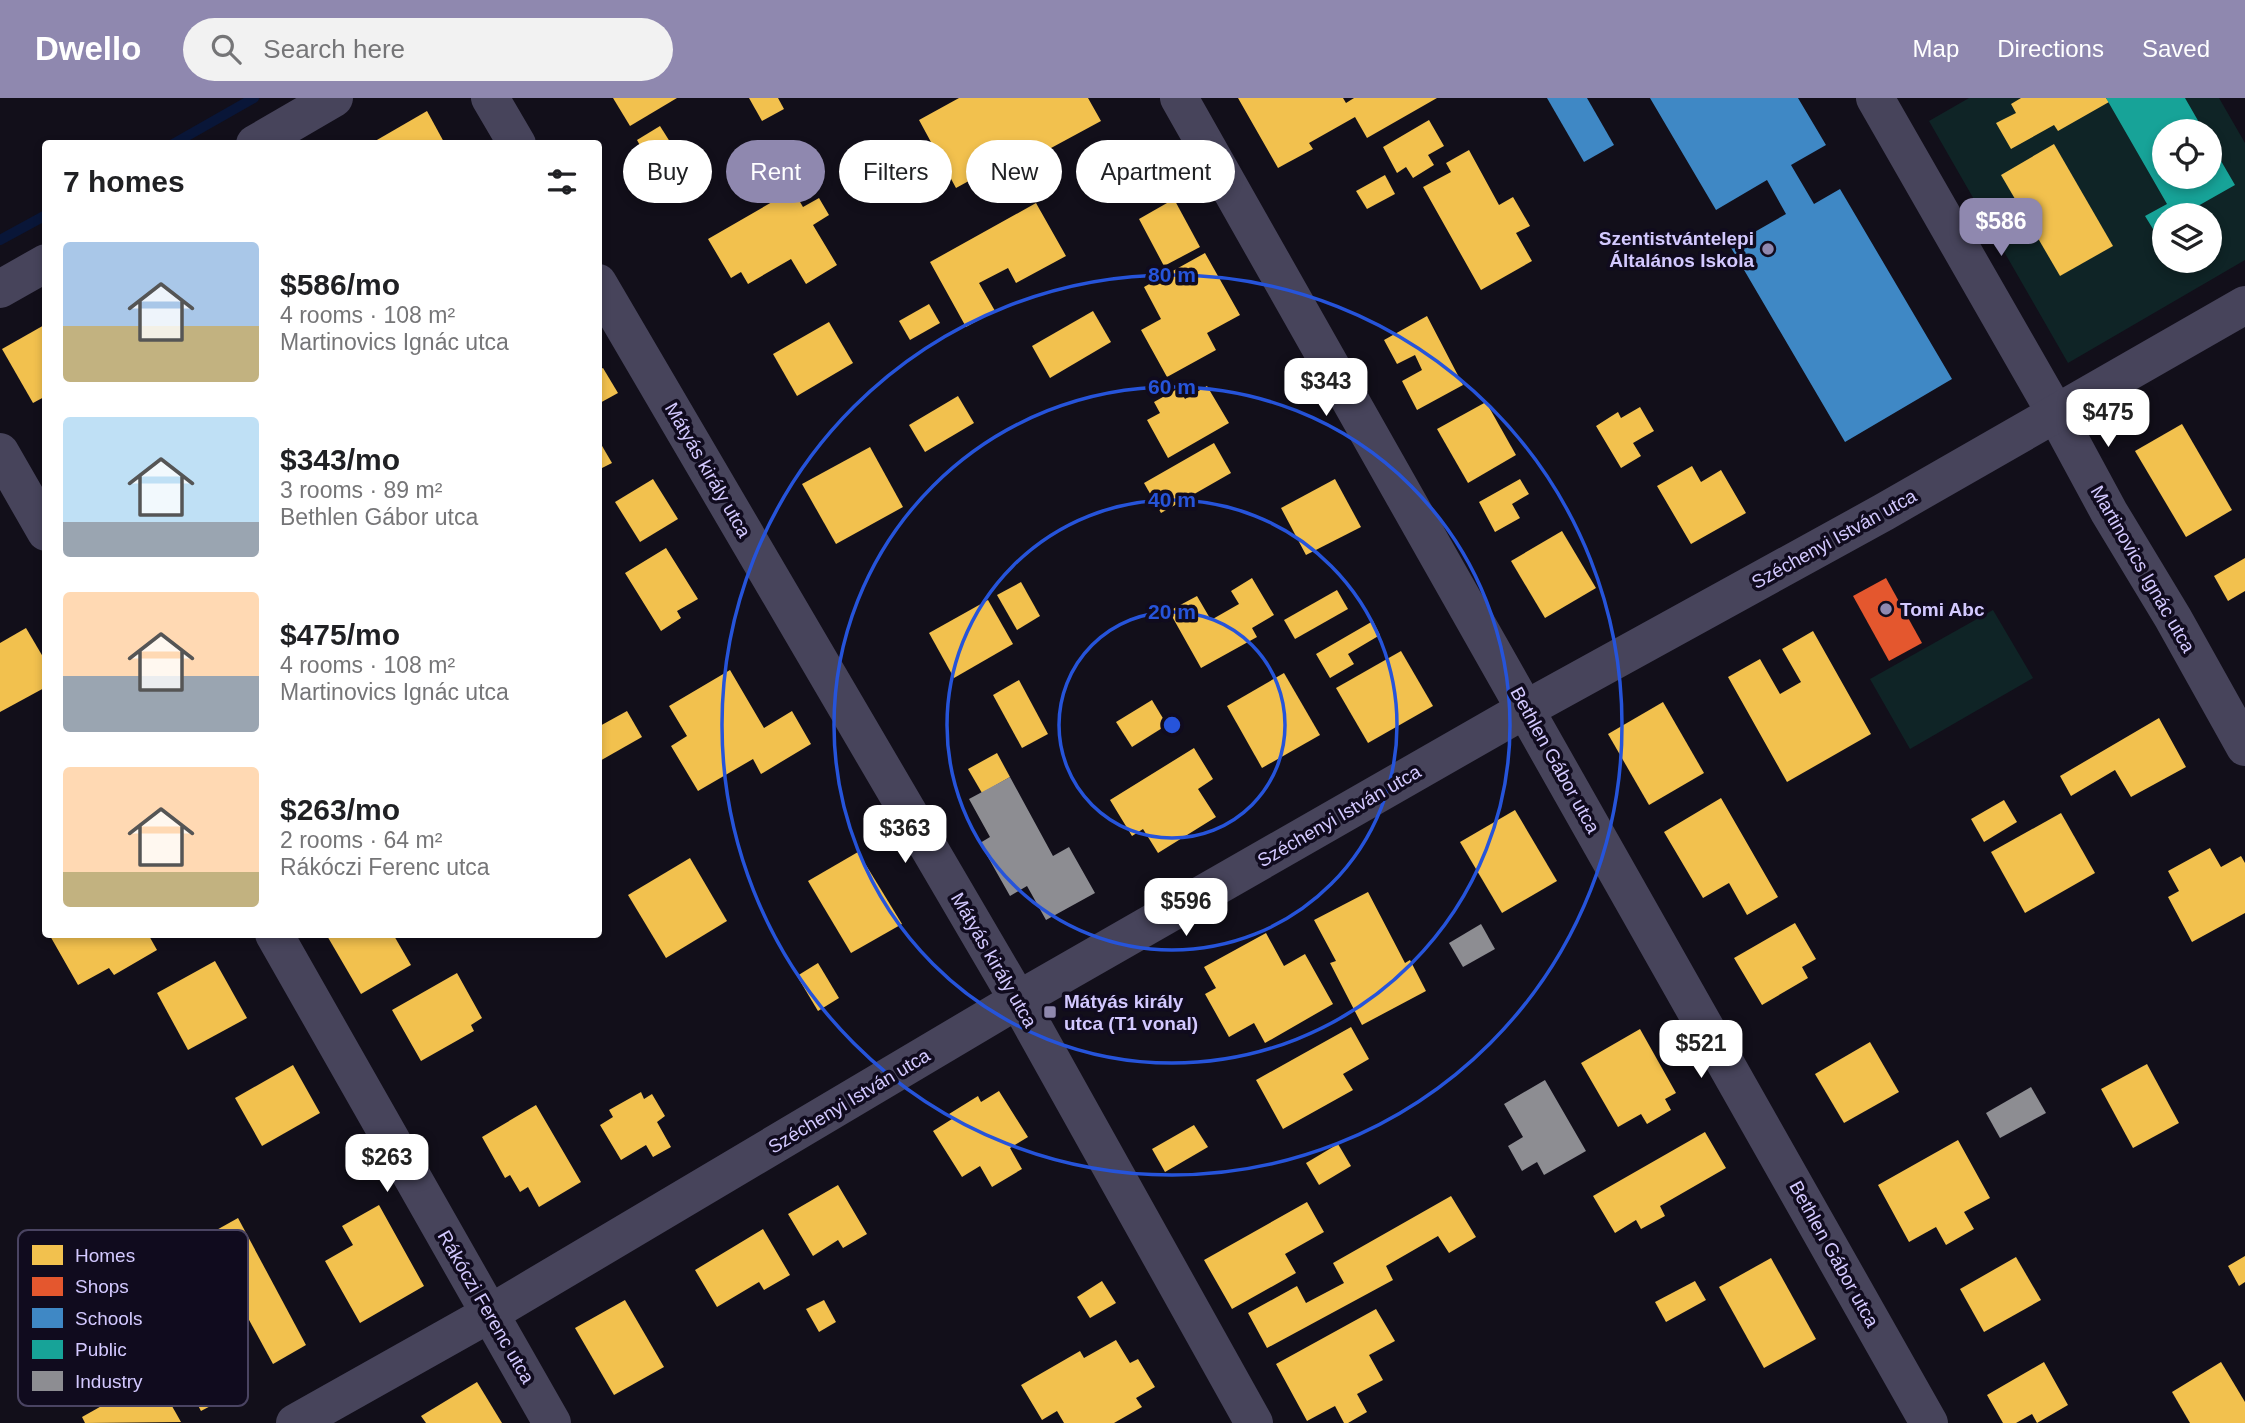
<!DOCTYPE html>
<html lang="en">
<head>
<meta charset="utf-8">
<style>
	:root { --surface:#fff; --page:#f2f2f2; --text:#202124; --muted:#757577; --accent:#8f88af }
	body { margin:0; font-family:Helvetica,sans-serif; background:var(--page); color:var(--text); height:100vh; display:flex; flex-direction:column; font-size:26px; white-space:nowrap }
	* { box-sizing:border-box; margin:0 }
	p { font-size:23px; color:var(--muted) }
	.icon { flex:none; width:38px; height:38px; fill:none; stroke:currentColor; stroke-width:2; stroke-linecap:round; stroke-linejoin:round }
	.map { position:relative; flex:1; overflow:hidden }
	.sheet { position:absolute; left:42px; top:42px; width:560px; height:798px; display:flex; flex-direction:column; background:var(--surface); border-radius:7px; box-shadow:0 4px 10px #0003 }
	.sheet>* { flex:none }
	.hud { position:absolute; left:623px; top:42px; width:665px; height:63px; display:flex; gap:14px }
	.controls { position:absolute; left:2152px; top:21px; display:grid; gap:14px }
	.controls a { display:grid; place-items:center; width:70px; height:70px; border-radius:50%; background:var(--surface); box-shadow:0 4px 10px #0003; font-size:35px }
	.price { position:absolute; translate:-50% -60px; padding:0 16px; border-radius:14px; background:#fff; color:#222; font-size:23px; line-height:46px; filter:drop-shadow(0 2px 4px #0008) }
	.price::after { content:''; position:absolute; left:50%; top:42px; width:21px; height:16px; margin-left:-10px; background:inherit; clip-path:polygon(0 0,100% 0,50% 100%) }
	.price.on { background:var(--accent); color:#fff }
	ul { padding:0; list-style:none }
	li { display:flex; align-items:center; gap:21px; height:175px; padding:0 21px }
	li span { display:grid; place-items:center; flex:none; width:196px; height:140px; border-radius:7px; color:#555 }
	li>.icon { margin-inline-start:auto }
	span .icon { width:84px; height:84px; fill:#fffc; stroke-width:1 }
	li b { font-size:30px }
	h2 { display:flex; justify-content:space-between; align-items:center; height:84px; padding:0 21px; font-size:30px }
	.tag { padding:0 24px; border-radius:32px; background:var(--surface); box-shadow:0 4px 10px #0003; font-size:24px; line-height:63px }
	.tag.on { background:var(--accent); color:#fff }
	header { display:flex; align-items:center; gap:42px; box-sizing:border-box; height:98px; padding:0 35px; background:var(--accent); color:#fff }
	header strong { font-size:33px }
	nav { display:flex; gap:38px; margin-inline-start:auto; font-size:24px }
	.search { width:490px; height:63px; background:var(--page); display:flex; align-items:center; gap:18px; box-sizing:border-box; padding:0 24px; border-radius:38px; color:var(--muted); font-size:26px }
	.map>svg:first-child { display:block }
	.green { fill:#0f2426; fill-rule:evenodd }
	.homes { fill:#f2c14e }
	.shops { fill:#e4572e }
	.schools { fill:#3f88c5 }
	.public { fill:#17a398 }
	.industry { fill:#8d8d92 }
	.lines { fill:none; stroke-linecap:round; stroke-linejoin:round }
	.stream { stroke:#091638; stroke-width:10 }
	.minor { stroke:#47445b; stroke-width:38 }
	.ring { fill:none; stroke:#2654da; stroke-width:3.5 }
	.poi-dot { fill:#8f88af; stroke:#100b1e; stroke-width:2.5 }
	.labels { text-anchor:middle; dominant-baseline:central; stroke-width:7; stroke-linejoin:round; paint-order:stroke }
	.poi-label { font-size:19px; font-weight:bold; fill:#d3c9ff; stroke:#100b1e; text-anchor:start }
	.street-label { font-size:19px; fill:#d3c9ff; stroke:#100b1e }
	.key { fill:#100b1e; stroke:#4a4462; stroke-width:2 }
	.key-label { font-size:19px; fill:#d3c9ff }
	.centre { fill:#2654da; stroke:#100b1e; stroke-width:3.5 }
	.ring-label { font-size:21px; text-anchor:middle; font-weight:bold; fill:#2654da; stroke:#100b1e; stroke-width:7; stroke-linejoin:round; paint-order:stroke }
</style>
</head>
<body>
<header>
<strong>Dwello</strong>
<div class="search"><svg class="icon" aria-label="search" viewBox="0 0 24 24"><circle cx="10" cy="10" r="6"/><path d="M15 15l6 6"/></svg>Search here</div>
<nav><a>Map</a><a>Directions</a><a>Saved</a></nav>
</header>
<div class="map">
<svg width="2245" height="1325" viewBox="0 0 2245 1325">
	<rect width="100%" height="100%" fill="#120f1a"/>
	<g class="green">
		<path d="M 1969,0 L 2219,0 L 2245,45 L 2245,162 L 2068,265 L 1929,23 ZM 2165,33 L 2210,33 L 2210,79 L 2165,79 ZM 2165,117 L 2210,117 L 2210,163 L 2165,163 Z"/>
		<polygon points="1993,512 2033,580 1910,651 1870,581"/>
	</g>
	<g class="homes">
		<polygon points="613,0 677,0 630,28"/>
		<polygon points="749,0 778,0 784,11 762,23"/>
		<polygon points="959,0 1088,0 1101,23 1027,63 1016,43 981,62 987,73 956,90 919,22"/>
		<polygon points="1238,0 1343,0 1346,5 1354,0 1437,0 1367,40 1355,19 1309,45 1313,51 1278,70"/>
		<polygon points="2021,0 2106,0 2109,4 2058,33 2054,27 2011,51 1996,25 2016,15 2011,6"/>
		<polygon points="427,13 445,46 370,46"/>
		<polygon points="1429,22 1444,48 1428,57 1434,67 1413,80 1406,69 1397,75 1383,49"/>
		<polygon points="660,28 672,47 648,62 637,42"/>
		<polygon points="2054,46 2113,148 2060,178 2001,77"/>
		<polygon points="798,52 809,72 773,93 762,73"/>
		<polygon points="1469,52 1499,107 1513,99 1530,128 1516,135 1532,163 1481,192 1423,89 1451,74 1446,65"/>
		<polygon points="1385,77 1395,96 1367,111 1356,93"/>
		<polygon points="793,92 803,109 819,100 829,117 813,127 837,167 806,186 791,161 748,186 741,174 731,180 708,141"/>
		<polygon points="1174,101 1200,149 1164,168 1139,121"/>
		<polygon points="1036,105 1066,158 1016,185 1008,170 979,185 995,213 966,229 930,164"/>
		<polygon points="1205,155 1240,217 1207,235 1216,252 1167,279 1141,232 1161,221 1144,189"/>
		<polygon points="929,206 940,225 910,242 899,223"/>
		<polygon points="1093,213 1111,244 1050,280 1032,248"/>
		<polygon points="1427,218 1463,287 1417,312 1402,283 1422,272 1415,257 1397,266 1384,242"/>
		<polygon points="829,224 853,265 797,298 773,256"/>
		<polygon points="46,226 46,298 33,305 2,251"/>
		<polygon points="603,270 618,295 598,306 598,272"/>
		<polygon points="1207,288 1229,325 1168,360 1147,322 1160,315 1154,304 1179,290 1185,301"/>
		<polygon points="958,298 974,325 925,354 909,327"/>
		<polygon points="1486,304 1516,357 1468,385 1437,331"/>
		<polygon points="1640,309 1654,333 1633,345 1641,358 1621,370 1596,328 1618,314 1621,320"/>
		<polygon points="2182,326 2232,412 2186,439 2135,353"/>
		<polygon points="598,341 612,365 598,372"/>
		<polygon points="1214,345 1231,375 1161,415 1144,385"/>
		<polygon points="870,349 903,409 836,446 802,386"/>
		<polygon points="1692,368 1701,384 1721,372 1746,415 1691,446 1657,388"/>
		<polygon points="653,381 678,421 640,444 615,404"/>
		<polygon points="1335,381 1361,429 1306,457 1281,410"/>
		<polygon points="1520,381 1529,396 1512,406 1520,420 1495,434 1479,404"/>
		<polygon points="1562,433 1596,490 1545,520 1511,463"/>
		<polygon points="666,450 698,501 677,513 681,520 661,533 625,475"/>
		<polygon points="2245,460 2245,493 2228,503 2214,478"/>
		<polygon points="1252,480 1274,517 1252,530 1257,539 1201,570 1169,513 1197,498 1211,522 1239,506 1231,493"/>
		<polygon points="1021,484 1040,518 1017,532 997,497"/>
		<polygon points="1337,492 1348,511 1295,541 1284,522"/>
		<polygon points="988,502 1013,546 954,580 929,535"/>
		<polygon points="1373,523 1380,537 1348,556 1354,566 1330,580 1316,556"/>
		<polygon points="26,530 46,564 46,589 0,614 0,545"/>
		<polygon points="1813,533 1871,636 1787,684 1728,579 1760,561 1780,596 1801,584 1782,551"/>
		<polygon points="1401,553 1433,608 1368,645 1336,590"/>
		<polygon points="730,572 764,630 792,613 811,646 761,676 753,661 698,693 671,648 687,638 669,608"/>
		<polygon points="1284,575 1320,637 1262,670 1227,608"/>
		<polygon points="1019,582 1048,636 1022,650 993,597"/>
		<polygon points="1152,602 1167,627 1132,649 1116,624"/>
		<polygon points="1663,604 1704,675 1649,707 1608,636"/>
		<polygon points="627,613 642,639 598,664 598,629"/>
		<polygon points="2159,620 2186,669 2131,699 2115,672 2071,698 2060,678"/>
		<polygon points="1194,650 1213,681 1198,691 1216,719 1158,755 1143,731 1132,738 1110,702"/>
		<polygon points="997,655 1010,679 982,695 968,671"/>
		<polygon points="1721,700 1778,799 1747,817 1729,785 1703,800 1664,734"/>
		<polygon points="2004,702 2017,724 1984,744 1971,721"/>
		<polygon points="1515,712 1557,783 1502,815 1460,744"/>
		<polygon points="2061,715 2095,775 2025,815 1991,754"/>
		<polygon points="2210,750 2221,769 2241,758 2245,765 2245,815 2192,844 2168,799 2179,793 2168,773"/>
		<polygon points="858,754 902,826 851,855 808,783"/>
		<polygon points="690,760 727,823 666,860 628,797"/>
		<polygon points="1368,794 1405,865 1410,862 1426,893 1362,927 1330,865 1336,863 1314,822"/>
		<polygon points="1795,825 1816,861 1802,869 1808,880 1762,907 1734,860"/>
		<polygon points="1266,835 1284,868 1305,856 1333,906 1265,945 1254,925 1229,939 1205,896 1216,890 1204,869"/>
		<polygon points="49,836 148,836 157,852 114,877 109,870 78,887"/>
		<polygon points="326,836 393,836 411,867 361,896"/>
		<polygon points="215,863 247,920 188,952 157,895"/>
		<polygon points="818,865 839,900 818,913 797,878"/>
		<polygon points="457,875 482,920 471,927 474,933 421,963 392,912"/>
		<polygon points="1351,929 1369,961 1343,976 1353,992 1283,1031 1256,982"/>
		<polygon points="1640,931 1676,995 1665,1001 1671,1012 1647,1026 1641,1016 1618,1029 1581,965"/>
		<polygon points="1870,944 1899,994 1844,1025 1815,976"/>
		<polygon points="2147,966 2179,1025 2133,1050 2101,991"/>
		<polygon points="293,967 320,1015 262,1048 235,1000"/>
		<polygon points="999,993 1028,1039 1010,1050 1022,1071 992,1089 980,1068 962,1079 933,1033 952,1021 949,1016 978,998 981,1004"/>
		<polygon points="641,994 644,1001 652,996 665,1018 657,1024 671,1049 653,1059 646,1047 621,1062 600,1027 613,1019 609,1012"/>
		<polygon points="536,1007 581,1084 539,1109 528,1089 520,1094 510,1077 505,1080 482,1039"/>
		<polygon points="1194,1027 1208,1049 1165,1074 1152,1051"/>
		<polygon points="1705,1034 1726,1070 1660,1108 1665,1118 1641,1131 1636,1122 1615,1135 1593,1098"/>
		<polygon points="1958,1042 1990,1100 1964,1114 1974,1131 1946,1147 1936,1129 1909,1144 1878,1087"/>
		<polygon points="1338,1046 1351,1068 1319,1087 1306,1065"/>
		<polygon points="838,1087 867,1136 843,1150 838,1142 813,1158 788,1116"/>
		<polygon points="1451,1098 1476,1139 1449,1155 1438,1138 1386,1168 1393,1182 1267,1250 1248,1215 1297,1188 1306,1205 1344,1185 1333,1165"/>
		<polygon points="1307,1104 1324,1134 1285,1156 1296,1175 1232,1211 1204,1162"/>
		<polygon points="379,1107 424,1188 360,1225 325,1163 353,1147 342,1128"/>
		<polygon points="238,1120 306,1247 273,1266 204,1139"/>
		<polygon points="763,1131 790,1177 764,1192 759,1184 717,1209 695,1172"/>
		<polygon points="2245,1158 2245,1184 2239,1188 2228,1168"/>
		<polygon points="2016,1159 2041,1202 1984,1234 1960,1191"/>
		<polygon points="1771,1160 1816,1241 1764,1270 1719,1189"/>
		<polygon points="1102,1183 1116,1205 1090,1220 1077,1199"/>
		<polygon points="1695,1183 1706,1202 1666,1224 1655,1204"/>
		<polygon points="625,1202 664,1269 614,1297 575,1230"/>
		<polygon points="824,1202 836,1224 819,1234 806,1211"/>
		<polygon points="1376,1211 1395,1243 1369,1257 1383,1282 1357,1296 1367,1314 1348,1325 1344,1325 1335,1308 1307,1323 1276,1266"/>
		<polygon points="210,1239 239,1293 201,1313 172,1259"/>
		<polygon points="1116,1242 1130,1265 1138,1261 1155,1289 1136,1300 1142,1309 1114,1325 1064,1325 1057,1313 1042,1322 1021,1287 1080,1253 1084,1260"/>
		<polygon points="2044,1264 2068,1307 2037,1325 2032,1316 2016,1325 2003,1325 1987,1297"/>
		<polygon points="2221,1264 2245,1304 2245,1325 2190,1325 2172,1294"/>
		<polygon points="155,1278 181,1324 85,1325 82,1319"/>
		<polygon points="477,1284 502,1325 426,1325 421,1318"/>
	</g>
	<polygon class="shops" points="1886,480 1922,545 1889,563 1853,498"/>
	<g class="schools">
		<polygon points="1547,0 1587,0 1614,47 1584,64"/>
		<polygon points="1650,0 1798,0 1826,47 1791,67 1814,106 1840,91 1952,281 1845,344 1730,148 1786,116 1767,82 1716,112"/>
	</g>
	<polygon class="public" points="2106,0 2185,0 2204,33 2165,33 2165,79 2210,79 2210,44 2235,87 2182,117 2165,117 2165,142 2161,144 2145,118 2167,106"/>
	<g class="industry">
		<polygon points="1010,679 1053,758 1069,749 1095,795 1046,822 1027,788 1010,798 980,745 990,739 969,701"/>
		<polygon points="1481,826 1495,851 1463,869 1449,845"/>
		<polygon points="1545,982 1586,1053 1544,1077 1537,1064 1522,1073 1508,1048 1523,1039 1504,1006"/>
		<polygon points="2031,989 2046,1015 2000,1040 1986,1015"/>
	</g>
	<g class="lines">
		<g class="stream">
			<polyline points="173,46 254,0"/>
			<polyline points="0,142 46,117"/>
		</g>
		<g class="minor">
			<polyline points="490,0 517,46"/>
			<polyline points="1179,0 1929,1325"/>
			<polyline points="1875,0 2056,316 2109,414 2173,520 2245,649"/>
			<polyline points="255,46 334,0"/>
			<polyline points="598,185 1018,902 1254,1325"/>
			<polyline points="0,191 46,165"/>
			<polyline points="0,354 46,434"/>
			<polyline points="274,836 552,1325"/>
			<polyline points="295,1325 489,1216 1018,902 1526,611 1884,414 2245,207"/>
		</g>
	</g>
	<g class="ring">
		<circle cx="1172" cy="627" r="113"/>
		<circle cx="1172" cy="627" r="225"/>
		<circle cx="1172" cy="627" r="338"/>
		<circle cx="1172" cy="627" r="450"/>
	</g>
	<g class="poi-dot">
		<circle cx="1768" cy="151" r="7"/>
		<circle cx="1886" cy="511" r="7"/>
		<rect x="1043" y="907" width="14" height="14" rx="3.5"/>
	</g>
	<g class="labels">
		<g class="poi-label">
			<text x="1754" y="140" text-anchor="end">Szentistvántelepi<tspan x="1754" dy="22">Általános Iskola</tspan></text>
			<text x="1900" y="511">Tomi Abc</text>
			<text x="1064" y="903">Mátyás király<tspan x="1064" dy="22">utca (T1 vonal)</tspan></text>
		</g>
		<g class="street-label">
			<text transform="translate(708 372) rotate(60)">Mátyás király utca</text>
			<text transform="translate(1834 441) rotate(-29)">Széchenyi István utca</text>
			<text transform="translate(2143 471) rotate(60)">Martinovics Ignác utca</text>
			<text transform="translate(1555 662) rotate(61)">Bethlen Gábor utca</text>
			<text transform="translate(1339 718) rotate(-30)">Széchenyi István utca</text>
			<text transform="translate(994 862) rotate(60)">Mátyás király utca</text>
			<text transform="translate(849 1003) rotate(-31)">Széchenyi István utca</text>
			<text transform="translate(1834 1156) rotate(61)">Bethlen Gábor utca</text>
			<text transform="translate(486 1209) rotate(60)">Rákóczi Ferenc utca</text>
		</g>
	</g>
	<rect x="18" y="1132" width="230" height="176" rx="10" class="key"/>
	<rect x="32" y="1147" width="31" height="20" fill="#f2c14e"/>
	<rect x="32" y="1179" width="31" height="19" fill="#e4572e"/>
	<rect x="32" y="1210" width="31" height="20" fill="#3f88c5"/>
	<rect x="32" y="1242" width="31" height="19" fill="#17a398"/>
	<rect x="32" y="1273" width="31" height="20" fill="#8d8d92"/>
	<g class="key-label">
		<text x="75" y="1164">Homes</text>
		<text x="75" y="1195">Shops</text>
		<text x="75" y="1227">Schools</text>
		<text x="75" y="1258">Public</text>
		<text x="75" y="1290">Industry</text>
	</g>
	<circle cx="1172" cy="627" r="10" class="centre"/>
	<g class="ring-label">
		<text x="1172" y="184">80 m</text>
		<text x="1172" y="296">60 m</text>
		<text x="1172" y="409">40 m</text>
		<text x="1172" y="521">20 m</text>
	</g>
</svg>
<div class="controls">
<a><svg class="icon" aria-label="locate" viewBox="0 0 24 24"><circle cx="12" cy="12" r="6"/><path d="M12 2v4M12 18v4M2 12h4M18 12h4"/></svg></a>
<a><svg class="icon" aria-label="layers" viewBox="0 0 24 24"><path d="M12 4l9 5-9 5-9-5zM3 14l9 5 9-5"/></svg></a>
</div>
<b class="price on" style="left:2001px;top:160px">$586</b>
<b class="price" style="left:1326px;top:320px">$343</b>
<b class="price" style="left:2108px;top:351px">$475</b>
<b class="price" style="left:905px;top:767px">$363</b>
<b class="price" style="left:1186px;top:840px">$596</b>
<b class="price" style="left:1701px;top:982px">$521</b>
<b class="price" style="left:387px;top:1096px">$263</b>
<div class="hud">
<a class="tag">Buy</a>
<a class="tag on">Rent</a>
<a class="tag">Filters</a>
<a class="tag">New</a>
<a class="tag">Apartment</a>
</div>
<section class="sheet">
<h2>7 homes<svg class="icon" aria-label="filters" viewBox="0 0 24 24"><path d="M4 7h16M4 17h16"/><circle cx="9" cy="7" r="2"/><circle cx="15" cy="17" r="2"/></svg></h2>
<ul>
<li><span style="background:linear-gradient(#a9c7e8 60%,#c2b280 0)"><svg class="icon" aria-label="home" viewBox="0 0 24 24"><path d="M3 11l9-7 9 7M6 9v11h12V9"/></svg></span><div><b>$586/mo</b><p>4 rooms · 108 m²</p><p>Martinovics Ignác utca</p></div></li>
<li><span style="background:linear-gradient(#bfe0f5 75%,#9aa5b1 0)"><svg class="icon" aria-label="home" viewBox="0 0 24 24"><path d="M3 11l9-7 9 7M6 9v11h12V9"/></svg></span><div><b>$343/mo</b><p>3 rooms · 89 m²</p><p>Bethlen Gábor utca</p></div></li>
<li><span style="background:linear-gradient(#ffd9b3 60%,#9aa5b1 0)"><svg class="icon" aria-label="home" viewBox="0 0 24 24"><path d="M3 11l9-7 9 7M6 9v11h12V9"/></svg></span><div><b>$475/mo</b><p>4 rooms · 108 m²</p><p>Martinovics Ignác utca</p></div></li>
<li><span style="background:linear-gradient(#ffd9b3 75%,#c2b280 0)"><svg class="icon" aria-label="home" viewBox="0 0 24 24"><path d="M3 11l9-7 9 7M6 9v11h12V9"/></svg></span><div><b>$263/mo</b><p>2 rooms · 64 m²</p><p>Rákóczi Ferenc utca</p></div></li>
</ul>
</section>
</div>
</body>
</html>
